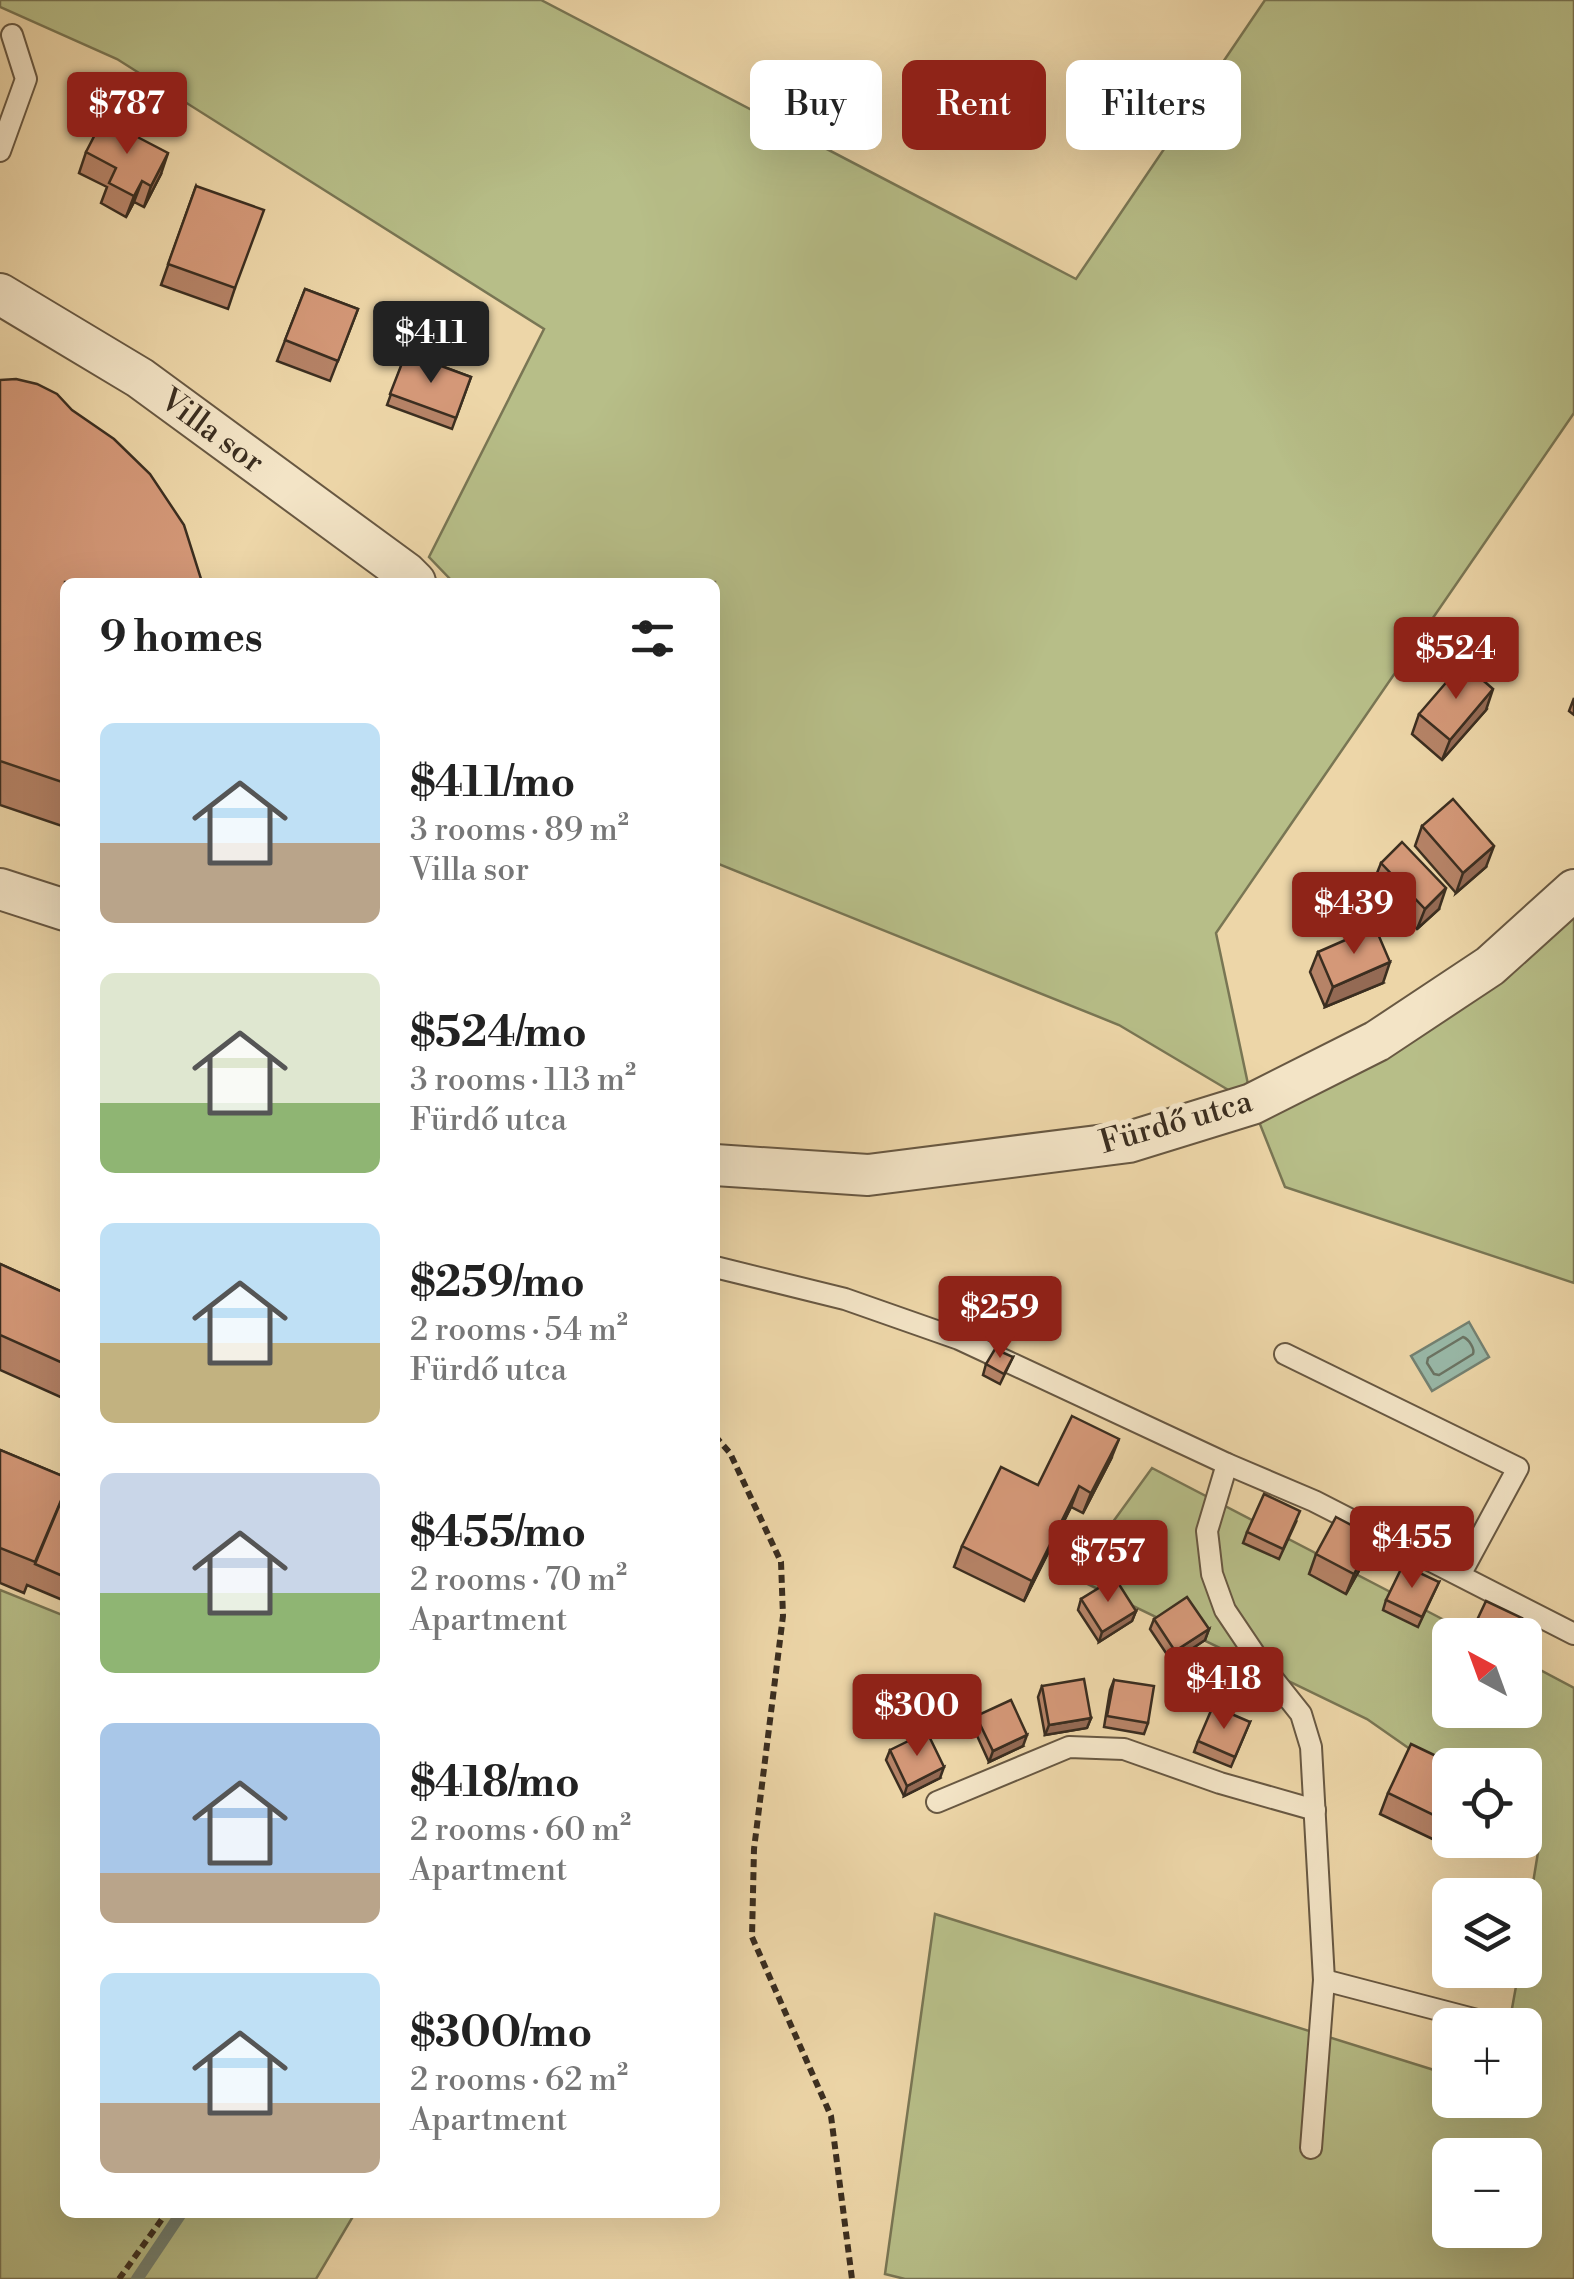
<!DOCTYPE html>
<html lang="en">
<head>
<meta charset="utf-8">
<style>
	:root { --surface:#fff; --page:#f2f2f2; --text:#222; --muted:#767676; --accent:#8f2418 }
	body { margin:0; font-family:"Libre Bodoni",serif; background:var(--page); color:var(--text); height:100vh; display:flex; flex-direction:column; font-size:38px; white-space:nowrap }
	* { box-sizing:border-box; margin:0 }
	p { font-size:32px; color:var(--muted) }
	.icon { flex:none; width:55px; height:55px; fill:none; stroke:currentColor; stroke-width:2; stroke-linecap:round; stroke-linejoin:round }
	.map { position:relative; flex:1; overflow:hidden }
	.side { position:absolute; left:60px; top:578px; width:660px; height:1640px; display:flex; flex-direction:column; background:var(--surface); border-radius:15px; box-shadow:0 10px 40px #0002 }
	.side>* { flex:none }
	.hud { position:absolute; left:750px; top:60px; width:672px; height:90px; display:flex; gap:20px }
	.needle { width:65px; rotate:319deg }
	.buttons { position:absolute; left:1432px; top:1618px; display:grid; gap:20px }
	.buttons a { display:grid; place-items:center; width:110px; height:110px; border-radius:15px; background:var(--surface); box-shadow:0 10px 40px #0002; font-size:50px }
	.price { position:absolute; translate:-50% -85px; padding:0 22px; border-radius:10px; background:var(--accent); color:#fff; font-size:32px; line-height:65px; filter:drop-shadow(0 2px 5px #0008) }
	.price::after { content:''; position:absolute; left:50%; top:60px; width:30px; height:22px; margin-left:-15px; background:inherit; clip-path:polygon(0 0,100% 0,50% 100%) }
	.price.on { background:#222; color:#fff }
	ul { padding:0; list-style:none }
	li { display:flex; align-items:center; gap:30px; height:250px; padding:0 40px }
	li span { display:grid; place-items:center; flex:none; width:280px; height:200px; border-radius:15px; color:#555 }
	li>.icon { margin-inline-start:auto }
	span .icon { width:120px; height:120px; fill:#fffc; stroke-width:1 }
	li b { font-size:42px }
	h2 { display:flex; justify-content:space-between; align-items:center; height:120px; padding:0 40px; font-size:42px }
	.tag { padding:0 35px; border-radius:15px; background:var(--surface); box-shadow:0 10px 40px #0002; font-size:35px; line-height:90px }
	.tag.on { background:var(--accent); color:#fff }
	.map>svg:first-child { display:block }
	.green { fill:#b7be88; stroke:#797654; stroke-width:2.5; fill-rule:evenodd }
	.water { fill:#99b9a9; stroke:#738172; stroke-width:2.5 }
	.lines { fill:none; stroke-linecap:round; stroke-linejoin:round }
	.shore { stroke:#6a7464; stroke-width:2.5 }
	.stream { stroke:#738172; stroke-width:12 }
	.lane-casing { stroke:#685842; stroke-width:24 }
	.street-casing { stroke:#685842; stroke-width:44 }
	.path { stroke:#3b2e20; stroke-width:6; stroke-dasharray:8 5; stroke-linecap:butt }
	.lane { stroke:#f3e4c6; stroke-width:20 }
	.street { stroke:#f3e4c6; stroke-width:40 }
	.wall { fill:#b68367; stroke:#3b2e20; stroke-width:2.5 }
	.shaded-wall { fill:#946a54; stroke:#3b2e20; stroke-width:2.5 }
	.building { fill:#d49878; stroke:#3b2e20; stroke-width:2.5 }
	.labels { text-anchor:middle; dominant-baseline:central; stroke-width:10; stroke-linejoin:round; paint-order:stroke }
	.street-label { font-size:32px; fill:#3b2e20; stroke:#f3e4c6 }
</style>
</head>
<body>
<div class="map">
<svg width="1574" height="2279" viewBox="0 0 1574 2279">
	<rect width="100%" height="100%" fill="#edd6a8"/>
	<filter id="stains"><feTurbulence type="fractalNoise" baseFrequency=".002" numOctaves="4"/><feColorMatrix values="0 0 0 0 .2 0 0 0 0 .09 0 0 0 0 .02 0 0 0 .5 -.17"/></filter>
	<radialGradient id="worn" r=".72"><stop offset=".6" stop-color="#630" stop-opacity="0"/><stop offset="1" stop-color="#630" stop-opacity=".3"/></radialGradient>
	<g class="green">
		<polygon points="0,0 541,0 1076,279 1265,0 1574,0 1574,413 1216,933 1252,1103 1574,890 1574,1283 1285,1187 1252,1104 1119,1025 716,863 715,582 453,582 429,557 544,329 117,59 0,7"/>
		<path d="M 1152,1468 L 1473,1635 L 1450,1635 L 1450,1710 L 1525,1710 L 1525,1662 L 1574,1688 L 1574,2279 L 905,2279 L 885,2274 L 935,1914 L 1450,2075 L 1450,2100 L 1525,2100 L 1525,2025 L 1509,2025 L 1519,1970 L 1525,1970 L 1525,1932 L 1540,1840 L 1525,1829 L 1525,1765 L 1450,1765 L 1450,1777 L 1367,1719 L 1073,1577 ZM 1450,2155 L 1525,2155 L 1525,2230 L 1450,2230 Z"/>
		<polygon points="0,1590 65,1616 65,2212 355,2213 316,2279 0,2279"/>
	</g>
	<polygon class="water" points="1469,1322 1489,1357 1432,1391 1411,1356"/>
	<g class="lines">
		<path class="shore" d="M 1463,1337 C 1469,1339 1475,1349 1473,1354 L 1439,1375 L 1434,1374 L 1427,1363 L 1428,1358 Z"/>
		<polyline class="stream" points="137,2279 182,2212"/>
		<defs>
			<g id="lane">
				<polyline points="0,151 26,79 12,35"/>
				<polyline points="715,1267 845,1299 959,1339 1227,1464 1314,1501 1574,1634"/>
				<polyline points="1285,1354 1518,1468 1460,1575"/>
				<polyline points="1227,1464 1207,1531 1212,1574 1225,1610 1262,1665 1301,1714 1311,1747 1324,1980 1311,2148"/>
				<polyline points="937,1802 1069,1747 1124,1749 1220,1783 1315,1810"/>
				<polyline points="1324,1980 1485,2022"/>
			</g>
			<g id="street">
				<polyline points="0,294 140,378 406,573 415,582"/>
				<polyline points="0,889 65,910"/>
				<polyline points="715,1165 868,1175 1129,1142 1252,1104 1377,1041 1490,966 1574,890"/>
			</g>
		</defs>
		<use href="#lane" class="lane-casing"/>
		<use href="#street" class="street-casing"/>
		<g class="path">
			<polyline points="715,1436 730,1453 781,1562 783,1616 754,1849 752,1937 831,2116 852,2279"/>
			<polyline points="119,2279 167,2212"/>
		</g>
		<use href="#lane" class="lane"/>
		<use href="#street" class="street"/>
	</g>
	<g class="wall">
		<polygon points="86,152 161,174 144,207 134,202 126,217 101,203 107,187 79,173"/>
		<polygon points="196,186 235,288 228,309 161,285"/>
		<polygon points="305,289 358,309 330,381 277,361"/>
		<polygon points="406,353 471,377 452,429 387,405"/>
		<polygon points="0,380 65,582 65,827 0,805"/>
		<polygon points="1574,698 1574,715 1569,711"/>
		<polygon points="1486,710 1442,760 1412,734 1419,714"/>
		<polygon points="1422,826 1486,867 1456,893 1415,846"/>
		<polygon points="1381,863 1439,909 1417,929 1373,883"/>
		<polygon points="1318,952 1383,983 1325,1007 1310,972"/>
		<polygon points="0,1264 65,1293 65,1399 0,1370"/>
		<polygon points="1013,1357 1000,1384 983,1375 986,1364"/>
		<polygon points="0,1450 65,1477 65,1601 27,1585 24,1593 0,1583"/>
		<polygon points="1111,1459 1083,1513 1071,1507 1024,1601 954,1567 962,1546 1038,1485"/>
		<polygon points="1296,1522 1279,1559 1243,1543 1247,1532"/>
		<polygon points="1316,1554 1366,1558 1346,1594 1309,1574"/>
		<polygon points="1439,1582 1418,1627 1383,1610 1386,1600"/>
		<polygon points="1081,1599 1136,1611 1132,1621 1099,1642 1078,1610"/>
		<polygon points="1154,1619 1209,1629 1205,1640 1172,1662 1150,1629"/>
		<polygon points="1114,1680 1148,1723 1144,1734 1104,1727 1110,1690"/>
		<polygon points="1042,1686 1091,1718 1087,1728 1045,1735 1038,1697"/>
		<polygon points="976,1716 1023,1746 989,1762 973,1727"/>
		<polygon points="1250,1722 1231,1767 1194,1752 1198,1741"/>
		<polygon points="890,1750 940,1778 904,1796 886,1760"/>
		<polygon points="1450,1765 1450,1840 1469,1840 1462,1853 1380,1814 1388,1793"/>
	</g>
	<g class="shaded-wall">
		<polygon points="168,153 161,174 144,207 151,186"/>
		<polygon points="142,181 134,202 126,217 134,196"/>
		<polygon points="1493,689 1486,710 1442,760 1450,740"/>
		<polygon points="1494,846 1486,867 1456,893 1463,873"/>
		<polygon points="1446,888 1439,909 1417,929 1425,909"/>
		<polygon points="1390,962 1383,983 1325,1007 1333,987"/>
		<polygon points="1119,1439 1111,1459 1083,1513 1091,1493"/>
		<polygon points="1079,1486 1071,1507 1024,1601 1032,1581"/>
		<polygon points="1374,1537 1366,1558 1346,1594 1354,1574"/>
		<polygon points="1136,1611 1132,1621 1099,1642 1102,1632"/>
		<polygon points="1209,1629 1205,1640 1172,1662 1175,1651"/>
		<polygon points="1091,1718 1087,1728 1045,1735 1049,1725"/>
		<polygon points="1027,1735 1023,1746 989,1762 993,1751"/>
		<polygon points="944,1767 940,1778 904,1796 907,1786"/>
	</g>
	<g class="building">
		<polygon points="103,119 168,153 151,186 142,181 134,196 109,183 116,168 86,152"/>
		<polygon points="196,186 264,210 235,288 168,264"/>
		<polygon points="305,289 358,309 338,361 285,340"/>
		<polygon points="406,353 471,377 456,418 390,394"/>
		<polygon points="16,379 37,384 57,394 72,410 114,439 150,474 184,525 202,582 65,582 65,783 0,761 0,380"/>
		<polygon points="1463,663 1493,689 1450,740 1419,714"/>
		<polygon points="1453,799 1494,846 1463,873 1422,826"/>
		<polygon points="1402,842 1446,888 1425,909 1381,863"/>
		<polygon points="1375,927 1390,962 1333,987 1318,952"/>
		<polygon points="0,1264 65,1293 65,1364 0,1335"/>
		<polygon points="995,1349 1013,1357 1004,1374 986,1364"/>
		<polygon points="1072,1416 1119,1439 1091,1493 1079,1486 1032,1581 962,1546 1001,1467 1038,1485"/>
		<polygon points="0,1450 65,1477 65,1491 35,1562 0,1548"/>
		<polygon points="65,1492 65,1577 35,1564"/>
		<polygon points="1264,1494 1300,1511 1283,1549 1247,1532"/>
		<polygon points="1336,1517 1374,1537 1354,1574 1316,1554"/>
		<polygon points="1403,1565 1439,1582 1422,1617 1386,1600"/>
		<polygon points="1115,1578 1136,1611 1102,1632 1081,1599"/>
		<polygon points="1187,1597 1209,1629 1175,1651 1154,1619"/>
		<polygon points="1486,1601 1522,1618 1514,1635 1470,1635"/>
		<polygon points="1084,1679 1091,1718 1049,1725 1042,1686"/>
		<polygon points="1114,1680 1154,1686 1148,1723 1107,1716"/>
		<polygon points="1011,1700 1027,1735 993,1751 976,1716"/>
		<polygon points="1213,1706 1250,1722 1235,1757 1198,1741"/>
		<polygon points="927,1732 944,1767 907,1786 890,1750"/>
		<polygon points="1411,1744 1455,1765 1450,1765 1450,1823 1388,1793"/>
	</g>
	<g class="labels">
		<g class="street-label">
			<text transform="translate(212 431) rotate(36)">Villa sor</text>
			<text transform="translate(1176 1122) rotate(-16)">Fürdő utca</text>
		</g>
	</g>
	<rect width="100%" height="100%" filter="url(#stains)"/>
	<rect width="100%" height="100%" fill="url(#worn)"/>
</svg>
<div class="buttons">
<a><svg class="needle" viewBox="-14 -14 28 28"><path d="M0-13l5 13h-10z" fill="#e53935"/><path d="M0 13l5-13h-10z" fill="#767676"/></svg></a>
<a><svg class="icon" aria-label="locate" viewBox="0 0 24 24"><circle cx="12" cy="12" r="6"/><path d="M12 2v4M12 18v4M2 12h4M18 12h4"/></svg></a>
<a><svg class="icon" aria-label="layers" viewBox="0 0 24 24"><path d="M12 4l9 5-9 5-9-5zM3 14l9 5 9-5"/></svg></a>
<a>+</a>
<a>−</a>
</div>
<b class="price" style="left:127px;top:157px">$787</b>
<b class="price on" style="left:431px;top:386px">$411</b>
<b class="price" style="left:1456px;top:702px">$524</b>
<b class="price" style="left:1354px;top:957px">$439</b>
<b class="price" style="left:1000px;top:1361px">$259</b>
<b class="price" style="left:1412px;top:1591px">$455</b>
<b class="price" style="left:1108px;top:1605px">$757</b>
<b class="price" style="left:1224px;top:1732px">$418</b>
<b class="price" style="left:917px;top:1759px">$300</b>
<div class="hud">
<a class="tag">Buy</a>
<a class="tag on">Rent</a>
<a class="tag">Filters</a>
</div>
<section class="side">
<h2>9 homes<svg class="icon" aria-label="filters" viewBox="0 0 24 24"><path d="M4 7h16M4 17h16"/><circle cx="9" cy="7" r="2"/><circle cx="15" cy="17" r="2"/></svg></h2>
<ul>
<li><span style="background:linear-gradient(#bfe0f5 60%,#b9a48a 0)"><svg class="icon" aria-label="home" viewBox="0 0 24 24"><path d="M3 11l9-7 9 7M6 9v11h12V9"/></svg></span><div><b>$411/mo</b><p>3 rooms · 89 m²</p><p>Villa sor</p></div></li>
<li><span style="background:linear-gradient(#dfe7d0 65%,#8fb573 0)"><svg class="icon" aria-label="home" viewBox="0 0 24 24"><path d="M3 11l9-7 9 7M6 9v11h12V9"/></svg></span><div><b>$524/mo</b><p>3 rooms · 113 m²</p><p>Fürdő utca</p></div></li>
<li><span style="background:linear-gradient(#bfe0f5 60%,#c2b280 0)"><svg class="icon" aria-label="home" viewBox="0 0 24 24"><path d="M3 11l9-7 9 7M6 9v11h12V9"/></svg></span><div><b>$259/mo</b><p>2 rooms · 54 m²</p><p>Fürdő utca</p></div></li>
<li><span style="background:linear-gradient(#c9d6e8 60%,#8fb573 0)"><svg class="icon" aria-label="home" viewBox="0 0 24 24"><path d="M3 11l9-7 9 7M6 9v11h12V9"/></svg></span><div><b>$455/mo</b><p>2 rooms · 70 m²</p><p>Apartment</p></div></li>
<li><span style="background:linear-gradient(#a9c7e8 75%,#b9a48a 0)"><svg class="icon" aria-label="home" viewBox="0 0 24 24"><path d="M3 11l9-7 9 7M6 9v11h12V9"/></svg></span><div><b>$418/mo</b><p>2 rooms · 60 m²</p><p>Apartment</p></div></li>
<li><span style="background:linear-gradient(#bfe0f5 65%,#b9a48a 0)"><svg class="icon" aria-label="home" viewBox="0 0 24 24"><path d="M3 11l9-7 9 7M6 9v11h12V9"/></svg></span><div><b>$300/mo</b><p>2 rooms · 62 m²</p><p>Apartment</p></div></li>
</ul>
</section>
</div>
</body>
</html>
